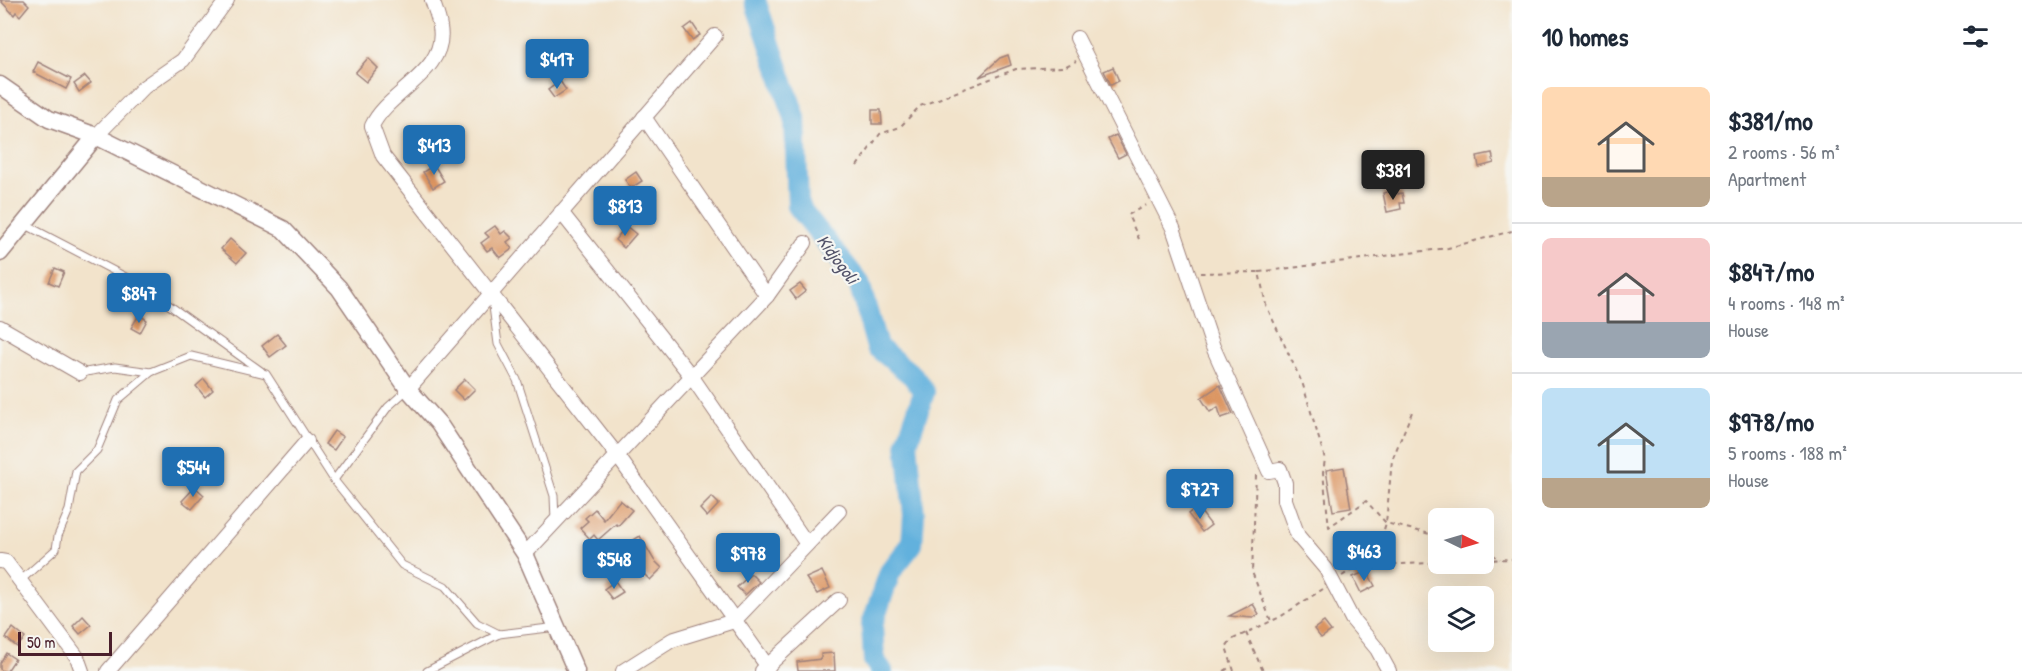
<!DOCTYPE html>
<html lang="en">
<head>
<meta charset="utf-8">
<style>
	:root { --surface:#fff; --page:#f6f6f7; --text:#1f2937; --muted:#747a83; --line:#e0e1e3; --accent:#1f6fb2 }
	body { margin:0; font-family:"Patrick Hand",sans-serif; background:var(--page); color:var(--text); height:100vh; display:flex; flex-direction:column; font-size:22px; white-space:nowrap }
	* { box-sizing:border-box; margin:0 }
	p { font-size:20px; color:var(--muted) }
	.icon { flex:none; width:33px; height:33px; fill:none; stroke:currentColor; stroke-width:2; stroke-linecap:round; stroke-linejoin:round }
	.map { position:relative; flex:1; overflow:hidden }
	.sheet { display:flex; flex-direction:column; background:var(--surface); width:510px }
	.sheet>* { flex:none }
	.needle { width:39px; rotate:95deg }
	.controls { position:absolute; left:1428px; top:508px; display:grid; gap:12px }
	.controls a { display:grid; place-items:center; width:66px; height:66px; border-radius:9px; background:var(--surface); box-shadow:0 6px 24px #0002; font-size:30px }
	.scale { position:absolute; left:18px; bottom:15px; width:94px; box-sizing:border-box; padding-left:6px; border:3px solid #4a1f2b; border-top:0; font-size:16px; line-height:21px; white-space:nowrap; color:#4a1f2b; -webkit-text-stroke:4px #f6f6f2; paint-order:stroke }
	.price { position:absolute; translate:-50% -51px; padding:0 14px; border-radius:6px; background:var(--accent); color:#fff; font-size:20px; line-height:39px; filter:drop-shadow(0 2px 3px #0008) }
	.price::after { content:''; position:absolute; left:50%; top:36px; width:18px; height:14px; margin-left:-9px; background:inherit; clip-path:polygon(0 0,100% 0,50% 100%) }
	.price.selected { background:#222; color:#fff }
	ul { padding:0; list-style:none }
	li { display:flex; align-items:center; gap:18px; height:150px; padding:0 30px }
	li+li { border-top:2px solid var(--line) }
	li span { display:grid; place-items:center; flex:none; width:168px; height:120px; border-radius:9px; color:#555 }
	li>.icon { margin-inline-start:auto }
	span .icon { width:72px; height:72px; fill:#fffc; stroke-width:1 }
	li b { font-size:26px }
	h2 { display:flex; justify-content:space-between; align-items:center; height:72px; padding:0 30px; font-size:26px }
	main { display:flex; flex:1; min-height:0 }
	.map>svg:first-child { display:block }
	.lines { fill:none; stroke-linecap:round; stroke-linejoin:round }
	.river { stroke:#62b1dd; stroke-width:22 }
	.building { fill:#db9460 }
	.service-casing { stroke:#9e817b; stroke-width:9 }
	.minor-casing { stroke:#9e817b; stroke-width:16 }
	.tertiary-casing { stroke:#9e817b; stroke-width:19 }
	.path { stroke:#9e817b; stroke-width:2; stroke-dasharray:4.5 4.5; stroke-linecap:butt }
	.service { stroke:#fff; stroke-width:7 }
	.minor { stroke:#fff; stroke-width:14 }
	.tertiary { stroke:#fff; stroke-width:16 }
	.labels { text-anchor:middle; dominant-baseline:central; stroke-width:4.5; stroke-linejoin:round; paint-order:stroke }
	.water-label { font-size:18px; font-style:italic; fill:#525269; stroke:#f6f6f2 }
</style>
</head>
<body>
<main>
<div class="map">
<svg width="1512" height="671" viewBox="0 0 1512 671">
	<rect width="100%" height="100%" fill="#f6f6f2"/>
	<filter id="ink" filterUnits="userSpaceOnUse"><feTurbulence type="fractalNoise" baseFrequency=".0167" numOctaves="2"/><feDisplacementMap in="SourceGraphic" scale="12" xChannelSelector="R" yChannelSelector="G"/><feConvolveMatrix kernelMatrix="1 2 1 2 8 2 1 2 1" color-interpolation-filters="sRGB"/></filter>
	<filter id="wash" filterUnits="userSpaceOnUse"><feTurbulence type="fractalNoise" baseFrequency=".008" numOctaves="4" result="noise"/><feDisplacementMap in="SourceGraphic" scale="24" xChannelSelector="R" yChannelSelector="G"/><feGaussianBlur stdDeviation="1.35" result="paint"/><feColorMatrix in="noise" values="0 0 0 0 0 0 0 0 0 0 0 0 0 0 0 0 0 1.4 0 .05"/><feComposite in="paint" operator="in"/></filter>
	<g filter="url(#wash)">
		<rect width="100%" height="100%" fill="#f2e3cb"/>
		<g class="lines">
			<polyline class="river" points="755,0 795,118 798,206 859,283 877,347 913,376 924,392 907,443 914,515 912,544 890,572 872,625 874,660 882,671"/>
		</g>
		<g id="blocks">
			<g class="building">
				<polygon points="0,0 24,0 29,5 20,16 16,12 14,15"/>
				<polygon points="692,23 700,35 692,40 684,29"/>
				<polygon points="1008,55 1011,65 979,77 1000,58"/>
				<polygon points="368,58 378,68 366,82 355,73"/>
				<polygon points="38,62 71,79 66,89 33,72"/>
				<polygon points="1113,67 1119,81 1111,85 1104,71"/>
				<polygon points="85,76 91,83 79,92 74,84"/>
				<polygon points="560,81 566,90 554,98 548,90"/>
				<polygon points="872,110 881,110 882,124 872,124"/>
				<polygon points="1116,135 1126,154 1118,158 1108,139"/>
				<polygon points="1492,153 1494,163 1479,167 1477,156"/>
				<polygon points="434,165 444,181 433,188 423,172"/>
				<polygon points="636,172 642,181 631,188 625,180"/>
				<polygon points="1397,190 1398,194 1402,193 1404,203 1400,203 1401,209 1387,212 1383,193"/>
				<polygon points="495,226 501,234 505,231 512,238 507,242 512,249 500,258 492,248 487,251 481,243 489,237 485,233"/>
				<polygon points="626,226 636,234 624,248 615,240"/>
				<polygon points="230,239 246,253 237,263 221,249"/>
				<polygon points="55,268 64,272 58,286 49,282"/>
				<polygon points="800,284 806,291 796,299 790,291"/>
				<polygon points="139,315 147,320 140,333 131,328"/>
				<polygon points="277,334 286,345 270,357 262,346"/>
				<polygon points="204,379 213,390 205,397 196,386"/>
				<polygon points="465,379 475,389 464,400 454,390"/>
				<polygon points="1220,385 1233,414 1221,418 1218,407 1210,412 1201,398"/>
				<polygon points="334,431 343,437 334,450 325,444"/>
				<polygon points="1344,467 1351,508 1333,511 1326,470"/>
				<polygon points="195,487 204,495 192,509 182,501"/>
				<polygon points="712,497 719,504 707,517 700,509"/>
				<polygon points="620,500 632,510 618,526 616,524 598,540 594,535 590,539 580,528 588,521 585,518 595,509 604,520"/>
				<polygon points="1197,507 1211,525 1202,532 1188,514"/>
				<polygon points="640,536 654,560 662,568 650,580 642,572 643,570 627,544"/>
				<polygon points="822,571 830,588 817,594 806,578"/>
				<polygon points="1367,571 1375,586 1361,593 1353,577"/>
				<polygon points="751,574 759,582 745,595 737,587"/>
				<polygon points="615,581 623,592 612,599 604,589"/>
				<polygon points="1253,604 1259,614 1253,618 1229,616"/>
				<polygon points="83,616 91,625 80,634 73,626"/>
				<polygon points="1324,622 1331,631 1321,638 1314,629"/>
				<polygon points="13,628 25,638 17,647 6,638"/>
				<polygon points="6,653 15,659 7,671 3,671 0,669 0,663"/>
				<polygon points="834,653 835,671 798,671 797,662 821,659 821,654"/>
			</g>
		</g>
	</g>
	<g filter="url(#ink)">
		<use href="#blocks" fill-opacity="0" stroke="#9e817b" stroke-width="1.5"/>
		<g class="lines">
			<defs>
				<g id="service">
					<polyline points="24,224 141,285 261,371"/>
					<polyline points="492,299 498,344 517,380 554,496 555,520"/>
					<polyline points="80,373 115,367 151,372 191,356 266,374 334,480 402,565 445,586 477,623 499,634"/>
					<polyline points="334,480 388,407 408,389"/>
					<polyline points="20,581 56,549 58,536 69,510 76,471 97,450 118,400 151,372"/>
					<polyline points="427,671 499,634 557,627"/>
				</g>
				<g id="minor">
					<path d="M 432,0 C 435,9 439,18 440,27 C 448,72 388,91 372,126 L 383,156 L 617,455 L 768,667"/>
					<polyline points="1077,38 1173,228 1213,347 1269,471 1280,469 1285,483 1285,500 1298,536 1326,569 1352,619 1377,649 1389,671"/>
					<polyline points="644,117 767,296"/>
					<polyline points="96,136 144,87 183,60 227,0"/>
					<polyline points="561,212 692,377 807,544"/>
					<polyline points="0,327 80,373"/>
					<polyline points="408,389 715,36"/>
					<polyline points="525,554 767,296 805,243"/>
					<polyline points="0,561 6,562 77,657 82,671"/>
					<polyline points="108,671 307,441"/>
					<polyline points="623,671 672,640 734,621 839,511"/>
					<polyline points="762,671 839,600"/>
				</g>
				<g id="tertiary">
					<polyline points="0,85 49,119 96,136 283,229 339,288 408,389 439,424 525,554 576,671"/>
					<polyline points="0,253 96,136"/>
				</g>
			</defs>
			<use href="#service" class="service-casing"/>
			<use href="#minor" class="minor-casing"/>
			<use href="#tertiary" class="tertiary-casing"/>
			<g class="path">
				<polyline points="857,166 880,134 900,127 920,106 1016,69 1064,67 1076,61"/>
				<polyline points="1139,239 1128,215 1146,205"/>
				<polyline points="1259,272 1448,248 1512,231"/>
				<polyline points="1200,273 1259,272 1266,305 1303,385 1325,459 1323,473 1329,527 1366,501 1386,523 1438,536"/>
				<polyline points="1256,475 1252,572 1271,621"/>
				<polyline points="1484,550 1500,559"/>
				<polyline points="1484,560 1512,559"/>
				<polyline points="1336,564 1369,550 1380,542 1386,523 1392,460 1412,412"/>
				<polyline points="1342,576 1360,565 1438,563"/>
				<polyline points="1246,633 1263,671"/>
				<polyline points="1224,671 1232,666"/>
				<polyline points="1234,671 1226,647 1231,640 1280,617 1323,589"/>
			</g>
			<use href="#service" class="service"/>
			<use href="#minor" class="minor"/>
			<use href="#tertiary" class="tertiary"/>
		</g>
	</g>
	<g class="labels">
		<g class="water-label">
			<text transform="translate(838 259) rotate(53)">Kidjogoli</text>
		</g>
	</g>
</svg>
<div class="controls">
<a><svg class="needle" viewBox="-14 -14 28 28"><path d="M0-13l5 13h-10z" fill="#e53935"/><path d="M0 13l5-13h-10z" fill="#747a83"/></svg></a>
<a><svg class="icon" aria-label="layers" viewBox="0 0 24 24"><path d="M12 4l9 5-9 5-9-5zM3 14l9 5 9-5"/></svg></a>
</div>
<div class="scale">50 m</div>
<b class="price" style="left:557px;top:90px">$417</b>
<b class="price" style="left:434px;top:176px">$413</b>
<b class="price selected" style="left:1393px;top:201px">$381</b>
<b class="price" style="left:625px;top:237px">$813</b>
<b class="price" style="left:139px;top:324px">$847</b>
<b class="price" style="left:193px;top:498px">$544</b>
<b class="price" style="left:1200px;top:520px">$727</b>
<b class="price" style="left:1364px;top:582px">$463</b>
<b class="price" style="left:748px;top:584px">$978</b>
<b class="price" style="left:614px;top:590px">$548</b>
</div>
<section class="sheet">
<h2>10 homes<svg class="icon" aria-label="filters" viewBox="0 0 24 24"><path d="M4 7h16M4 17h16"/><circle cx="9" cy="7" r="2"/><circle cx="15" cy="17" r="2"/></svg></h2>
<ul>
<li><span style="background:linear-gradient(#ffd9b3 75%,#b9a48a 0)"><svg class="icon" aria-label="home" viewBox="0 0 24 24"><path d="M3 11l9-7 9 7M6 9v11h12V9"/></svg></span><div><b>$381/mo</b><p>2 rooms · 56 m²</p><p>Apartment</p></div></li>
<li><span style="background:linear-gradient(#f6c9c9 70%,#9aa5b1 0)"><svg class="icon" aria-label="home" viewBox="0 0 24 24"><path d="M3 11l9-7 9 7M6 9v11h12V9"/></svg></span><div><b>$847/mo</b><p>4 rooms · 148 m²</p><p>House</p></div></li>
<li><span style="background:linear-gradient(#bfe0f5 75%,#b9a48a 0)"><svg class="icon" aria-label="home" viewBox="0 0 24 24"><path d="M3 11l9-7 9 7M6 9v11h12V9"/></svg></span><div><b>$978/mo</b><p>5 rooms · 188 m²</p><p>House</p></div></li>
</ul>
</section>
</main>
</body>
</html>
